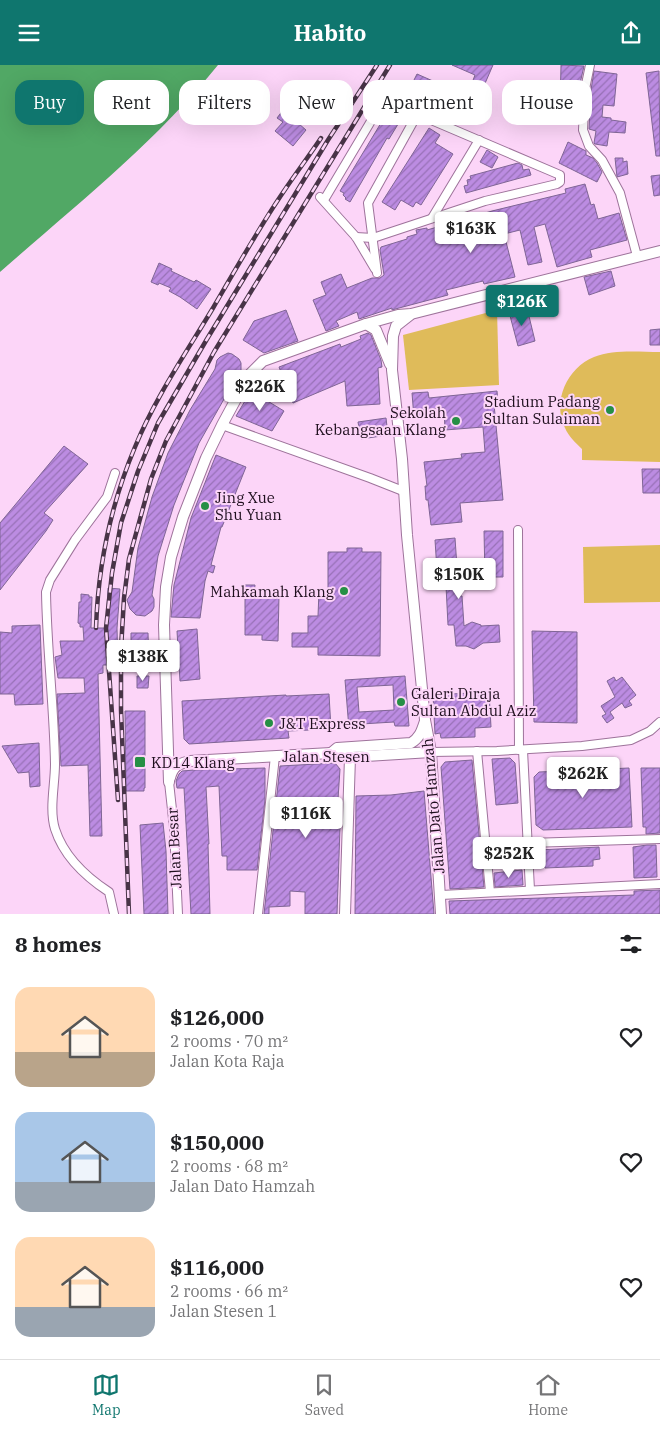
<!DOCTYPE html>
<html lang="en">
<head>
<meta charset="utf-8">
<style>
	:root { --surface:#fff; --page:#f6f6f6; --text:#202124; --muted:#757577; --line:#e0e0e0; --accent:#0f766e }
	body { margin:0; font-family:"IBM Plex Serif",serif; background:var(--page); color:var(--text); height:100vh; display:flex; flex-direction:column; font-size:19px; white-space:nowrap }
	* { box-sizing:border-box; margin:0 }
	p { font-size:16px; color:var(--muted) }
	.icon { flex:none; width:28px; height:28px; fill:none; stroke:currentColor; stroke-width:2; stroke-linecap:round; stroke-linejoin:round }
	.map { position:relative; height:849px; overflow:hidden }
	.panel { display:flex; flex-direction:column; background:var(--surface); flex:1 }
	.panel>* { flex:none }
	.top-card { position:absolute; left:15px; top:15px; width:630px; height:45px; display:flex; gap:10px }
	.price { position:absolute; translate:-50% -42px; padding:0 11px; border-radius:5px; background:#fff; color:#222; font-size:16px; line-height:32px; filter:drop-shadow(0 1px 2px #0008) }
	.price::after { content:''; position:absolute; left:50%; top:30px; width:15px; height:11px; margin-left:-8px; background:inherit; clip-path:polygon(0 0,100% 0,50% 100%) }
	.price.on { background:var(--accent); color:#fff }
	ul { padding:0; list-style:none }
	li { display:flex; align-items:center; gap:15px; height:125px; padding:0 15px }
	li span { display:grid; place-items:center; flex:none; width:140px; height:100px; border-radius:15px; color:#555 }
	li>.icon { margin-inline-start:auto }
	span .icon { width:60px; height:60px; fill:#fffc; stroke-width:1 }
	li b { font-size:21px }
	h2 { display:flex; justify-content:space-between; align-items:center; height:60px; padding:0 15px; font-size:21px }
	.pill { padding:0 18px; border-radius:15px; background:var(--surface); box-shadow:0 5px 20px #0002; font-size:18px; line-height:45px }
	.pill.on { background:var(--accent); color:#fff }
	header { display:flex; justify-content:space-between; align-items:center; height:65px; padding:0 15px; background:var(--accent); color:#fff; font-size:22px; font-weight:800 }
	.tab-bar { display:flex; justify-content:space-around; align-items:center; height:70px; border-top:1px solid var(--line); background:var(--surface); font-size:14px; color:var(--muted) }
	.tab-bar a { display:grid; justify-items:center; gap:2px }
	.tab-bar .on { color:var(--accent) }
	.map>svg:first-child { display:block }
	.pitch { fill:#dfbb5a }
	.water { fill:#51a865 }
	.building { fill:url(#building-hatch); stroke:#7f6595; fill-rule:evenodd }
	.lines { fill:none; stroke-linecap:round; stroke-linejoin:round }
	.street-casing { stroke:#9e739b; stroke-width:10 }
	.secondary-casing { stroke:#9e739b; stroke-width:12 }
	.street { stroke:#fff; stroke-width:8 }
	.secondary { stroke:#fff; stroke-width:10 }
	.rail-casing { stroke:#483447; stroke-width:4.5 }
	.rail { stroke:#fcd5f8; stroke-width:2.5; stroke-dasharray:8; stroke-linecap:butt }
	.poi-dot { fill:#268f45; stroke:#fcd5f8; stroke-width:2 }
	.labels { text-anchor:middle; dominant-baseline:central; stroke-width:4; stroke-linejoin:round; paint-order:stroke }
	.poi-label { font-size:15px; fill:#1f0f1e; stroke:#fcd5f8; text-anchor:start }
	.street-label { font-size:15px; fill:#1f0f1e; stroke:#fcd5f8 }
</style>
</head>
<body>
<header><svg class="icon" aria-label="menu" viewBox="0 0 24 24"><path d="M4 6h16M4 12h16M4 18h16"/></svg>Habito<svg class="icon" aria-label="share" viewBox="0 0 24 24"><path d="M12 15V3M7 8l5-5 5 5M5 13v7h14v-7"/></svg></header>
<div class="map">
<svg width="660" height="849" viewBox="0 0 660 849">
	<defs>
		<pattern id="building-hatch" width="6" height="6" patternUnits="userSpaceOnUse" patternTransform="scale(1.25)"><rect width="6" height="6" fill="#bc8ce2"/><path d="M-1 1l2-2M0 6l6-6M5 7l2-2" fill="none" stroke="#9871b7"/></pattern>
	</defs>
	<rect width="100%" height="100%" fill="#fcd5f8"/>
	<g class="pitch">
		<polygon points="497,245 499,320 409,325 403,270"/>
		<path d="M 660,287 L 660,397 L 582,395 L 582,384 C 575,377 569,372 565,363 C 552,336 567,303 594,292 C 614,284 639,287 660,287 Z"/>
		<polygon points="660,480 660,537 584,538 583,482"/>
	</g>
	<path class="water" d="M 0,0 L 218,0 C 155,78 75,141 0,207 Z"/>
	<g class="building">
		<polygon points="452,0 493,0 473,46 412,19 417,9 467,31 475,10"/>
		<polygon points="561,0 584,1 579,23 578,47 560,45"/>
		<polygon points="594,6 617,9 614,41 603,40 602,52 611,53 611,55 626,57 625,68 609,67 607,81 595,79 594,78 596,66 589,64 591,25"/>
		<polygon points="659,6 660,91 656,91 646,8"/>
		<polygon points="390,43 403,51 389,74 387,73 350,137 345,134 346,133 343,130 344,128 340,126"/>
		<polygon points="283,45 306,65 293,81 275,66 283,57 277,53"/>
		<polygon points="429,63 440,70 435,78 453,89 421,140 416,137 413,142 401,135 395,145 382,137"/>
		<polygon points="568,77 586,86 586,90 593,93 597,98 602,107 597,117 559,98"/>
		<polygon points="487,85 498,92 492,103 480,97"/>
		<polygon points="615,93 623,93 623,97 627,96 628,109 617,112"/>
		<polygon points="518,98 522,100 523,105 529,104 531,110 466,128 464,121 468,120 467,115 471,114 470,111"/>
		<polygon points="660,110 660,130 654,131 651,111"/>
		<polygon points="585,119 591,140 594,139 598,154 619,148 627,175 590,185 592,192 557,202 545,159 534,162 542,197 528,200 520,165 504,169 515,212 484,219 483,216 446,225 448,230 399,243 392,245 392,243 359,254 357,247 336,256 339,261 326,266 313,235 326,230 321,217 341,209 347,223 372,213 380,213 384,210 380,185 381,182 407,174 407,172 417,169 416,165 427,163 427,165 492,146 566,128 565,124"/>
		<polygon points="159,198 172,204 171,206 194,217 196,215 211,224 197,244 180,232 169,226 171,223 159,218 158,220 151,217"/>
		<polygon points="611,206 615,221 589,230 584,212"/>
		<polygon points="527,243 535,276 518,281 509,247"/>
		<polygon points="286,245 298,276 264,288 243,275 254,256"/>
		<polygon points="660,264 660,280 650,280 650,265"/>
		<polygon points="368,268 371,270 381,295 382,302 378,303 380,339 347,341 345,316 293,338 279,302 340,279 341,282 361,274 360,271"/>
		<polygon points="228,288 232,289 239,294 241,298 241,306 236,313 199,378 174,440 158,491 152,530 154,534 154,542 152,546 145,551 136,550 130,544 127,535 132,527 138,483 152,432 168,388 190,345 215,304 217,295 220,292"/>
		<polygon points="251,326 284,346 272,366 236,351"/>
		<polygon points="497,326 498,338 494,339 503,435 460,438 462,457 431,460 428,435 426,435 425,421 427,421 424,397 462,393 461,389 485,387 483,362 445,365 444,343 430,344 430,352 414,353 412,328 428,327 429,333"/>
		<polygon points="386,353 388,370 361,374 358,357"/>
		<polygon points="64,381 88,399 44,448 53,455 46,466 0,525 0,458"/>
		<polygon points="216,390 246,402 222,462 221,462 211,500 215,501 213,508 208,506 205,516 200,553 171,552 174,520 191,453"/>
		<polygon points="642,404 660,404 660,428 643,428"/>
		<polygon points="484,466 503,466 503,512 485,512"/>
		<polygon points="455,473 459,531 462,531 464,561 472,557 481,560 481,561 499,560 500,577 483,578 474,584 466,581 456,581 454,560 448,560 446,521 438,521 435,475"/>
		<polygon points="347,483 362,483 362,487 381,487 380,591 318,590 318,582 292,582 292,568 308,568 308,551 318,551 319,526 328,526 328,487 347,487"/>
		<polygon points="245,520 255,520 254,530 279,530 278,576 262,575 262,570 245,570"/>
		<polygon points="108,523 120,524 117,563 118,600 103,600 103,608 98,609 102,771 90,771 88,700 61,701 57,629 85,628 84,613 58,613 55,592 62,590 60,576 84,576 83,562 80,562 80,559 78,558 79,537 81,537 81,529 89,530 89,532 92,532 91,563 106,563"/>
		<polygon points="40,560 43,639 15,640 14,629 0,629 0,567 12,568 12,561"/>
		<polygon points="197,564 200,614 180,616 177,566"/>
		<polygon points="532,566 577,567 577,658 534,657"/>
		<polygon points="131,568 148,568 149,599 131,600"/>
		<polygon points="137,611 149,611 148,623 137,623"/>
		<path d="M 405,611 L 409,661 L 395,661 L 394,657 L 361,659 L 361,664 L 349,664 L 345,615 ZM 393,620 L 394,645 L 359,647 L 357,622 Z"/>
		<polygon points="614,612 616,616 622,612 636,630 629,636 632,640 625,643 622,638 610,647 614,653 607,658 602,651 606,649 601,641 615,632 607,616"/>
		<polygon points="489,627 491,662 475,663 475,672 441,673 440,668 435,669 433,630"/>
		<polygon points="329,629 331,664 288,666 289,673 189,679 184,674 182,636 286,630 286,631"/>
		<polygon points="125,646 145,646 145,723 144,723 144,726 126,726"/>
		<polygon points="39,678 40,721 30,722 29,707 18,708 2,681"/>
		<polygon points="510,693 515,698 518,738 496,740 492,694"/>
		<polygon points="472,695 484,822 450,824 441,702 445,697"/>
		<polygon points="335,698 340,704 338,734 341,734 337,849 305,849 305,827 290,826 290,841 269,842 269,849 264,849 280,701"/>
		<polygon points="265,703 265,735 257,805 227,805 227,791 222,791 219,721 206,722 209,779 208,779 210,849 191,849 184,723 177,723 176,716 179,709 182,706 194,705"/>
		<polygon points="629,703 632,762 543,765 536,760 534,712 539,707"/>
		<polygon points="641,703 660,703 660,768 646,769 646,762 643,762"/>
		<polygon points="424,726 434,849 355,849 356,731 391,730"/>
		<polygon points="163,758 166,786 168,849 144,849 140,760"/>
		<polygon points="647,780 656,780 657,812 634,813 633,782"/>
		<polygon points="599,782 600,794 593,795 593,801 545,803 544,798 538,798 538,785"/>
		<polygon points="522,805 523,820 495,822 494,808"/>
		<polygon points="660,825 660,849 450,849 449,836 634,830 634,826"/>
	</g>
	<g class="lines">
		<defs>
			<g id="street">
				<polyline points="590,0 585,24 583,65 589,81 602,95 620,128 637,191"/>
				<polyline points="320,132 356,172 375,204"/>
				<polyline points="324,135 380,41 382,39 389,37 560,110 560,117 557,119 485,136 373,173 356,172"/>
				<polyline points="432,153 479,75"/>
				<polyline points="377,208 368,138 418,48"/>
				<polyline points="222,360 370,413 403,426"/>
				<polyline points="518,465 519,685"/>
				<polyline points="523,685 530,825"/>
				<polyline points="477,686 490,827"/>
				<polyline points="431,687 497,686 582,681 631,675 650,666 660,657"/>
				<polyline points="169,717 174,763 178,849"/>
				<polyline points="528,778 660,774"/>
				<polyline points="441,830 660,819"/>
				<path d="M 114,849 L 109,827 C 86,812 64,792 55,764 C 49,744 55,720 55,699 C 54,642 47,585 46,527 L 50,515 L 75,475 L 107,432 L 115,408"/>
				<polyline points="258,849 275,691"/>
			</g>
			<g id="secondary">
				<polyline points="410,250 396,261 393,271 392,305 402,394 407,470 425,655 431,687 441,849"/>
				<polyline points="366,259 376,265 390,299"/>
				<path d="M 331,688 L 337,683 L 411,678 C 420,673 422,665 425,656"/>
				<path d="M 170,713 C 173,700 179,699 190,696 L 331,688 L 339,692 L 350,692 L 431,687"/>
				<polyline points="169,717 164,560 166,522 171,492 183,452 206,393 222,360 249,310 263,296 366,259 398,250 411,249 660,186"/>
				<polyline points="345,849 350,692"/>
			</g>
		</defs>
		<use href="#street" class="street-casing"/>
		<use href="#secondary" class="secondary-casing"/>
		<use href="#street" class="street"/>
		<use href="#secondary" class="secondary"/>
		<defs>
			<g id="rail">
				<path d="M 96,563 C 98,502 111,439 135,382 C 155,333 186,288 213,243 C 236,204 258,164 284,126 C 296,108 309,91 321,73"/>
				<polyline points="118,735 106,563 112,508 121,458 138,406 158,358 207,274 328,75 377,0"/>
				<polyline points="129,849 121,645 121,584 124,533 129,494 151,414 166,376 214,287 390,0"/>
			</g>
		</defs>
		<use href="#rail" class="rail-casing"/>
		<use href="#rail" class="rail"/>
	</g>
	<g class="poi-dot">
		<circle cx="610" cy="345" r="5"/>
		<circle cx="456" cy="356" r="5"/>
		<circle cx="205" cy="441" r="5"/>
		<circle cx="344" cy="526" r="5"/>
		<circle cx="401" cy="637" r="5"/>
		<circle cx="269" cy="658" r="5"/>
		<rect x="134" y="691" width="12" height="12" rx="2.5"/>
	</g>
	<g class="labels">
		<g class="poi-label">
			<text x="600" y="336" text-anchor="end">Stadium Padang<tspan x="600" dy="17">Sultan Sulaiman</tspan></text>
			<text x="446" y="347" text-anchor="end">Sekolah<tspan x="446" dy="17">Kebangsaan Klang</tspan></text>
			<text x="215" y="432">Jing Xue<tspan x="215" dy="17">Shu Yuan</tspan></text>
			<text x="334" y="526" text-anchor="end">Mahkamah Klang</text>
			<text x="411" y="628">Galeri Diraja<tspan x="411" dy="17">Sultan Abdul Aziz</tspan></text>
			<text x="279" y="658">J&amp;T Express</text>
			<text x="151" y="697">KD14 Klang</text>
		</g>
		<g class="street-label">
			<text x="326" y="691">Jalan Stesen</text>
			<text transform="translate(433 741) rotate(-95)">Jalan Dato Hamzah</text>
			<text transform="translate(174 783) rotate(-93)">Jalan Besar</text>
		</g>
	</g>
</svg>
<b class="price" style="left:471px;top:189px">$163K</b>
<b class="price on" style="left:522px;top:262px">$126K</b>
<b class="price" style="left:260px;top:347px">$226K</b>
<b class="price" style="left:459px;top:535px">$150K</b>
<b class="price" style="left:143px;top:617px">$138K</b>
<b class="price" style="left:583px;top:734px">$262K</b>
<b class="price" style="left:306px;top:774px">$116K</b>
<b class="price" style="left:509px;top:814px">$252K</b>
<div class="top-card">
<a class="pill on">Buy</a>
<a class="pill">Rent</a>
<a class="pill">Filters</a>
<a class="pill">New</a>
<a class="pill">Apartment</a>
<a class="pill">House</a>
</div>
</div>
<section class="panel">
<h2>8 homes<svg class="icon" aria-label="filters" viewBox="0 0 24 24"><path d="M4 7h16M4 17h16"/><circle cx="9" cy="7" r="2"/><circle cx="15" cy="17" r="2"/></svg></h2>
<ul>
<li><span style="background:linear-gradient(#ffd9b3 65%,#b9a48a 0)"><svg class="icon" aria-label="home" viewBox="0 0 24 24"><path d="M3 11l9-7 9 7M6 9v11h12V9"/></svg></span><div><b>$126,000</b><p>2 rooms · 70 m²</p><p>Jalan Kota Raja</p></div><svg class="icon" aria-label="heart" viewBox="0 0 24 24"><path d="M12 20l-8-8c-3-5 5-10 8-4 3-6 11-1 8 4z"/></svg></li>
<li><span style="background:linear-gradient(#a9c7e8 70%,#9aa5b1 0)"><svg class="icon" aria-label="home" viewBox="0 0 24 24"><path d="M3 11l9-7 9 7M6 9v11h12V9"/></svg></span><div><b>$150,000</b><p>2 rooms · 68 m²</p><p>Jalan Dato Hamzah</p></div><svg class="icon" aria-label="heart" viewBox="0 0 24 24"><path d="M12 20l-8-8c-3-5 5-10 8-4 3-6 11-1 8 4z"/></svg></li>
<li><span style="background:linear-gradient(#ffd9b3 70%,#9aa5b1 0)"><svg class="icon" aria-label="home" viewBox="0 0 24 24"><path d="M3 11l9-7 9 7M6 9v11h12V9"/></svg></span><div><b>$116,000</b><p>2 rooms · 66 m²</p><p>Jalan Stesen 1</p></div><svg class="icon" aria-label="heart" viewBox="0 0 24 24"><path d="M12 20l-8-8c-3-5 5-10 8-4 3-6 11-1 8 4z"/></svg></li>
</ul>
</section>
<nav class="tab-bar">
<a class="on"><svg class="icon" aria-label="map" viewBox="0 0 24 24"><path d="M3 6l6-2 6 2 6-2v14l-6 2-6-2-6 2zM9 4v14M15 6v14"/></svg>Map</a>
<a><svg class="icon" aria-label="saved" viewBox="0 0 24 24"><path d="M7 4h10v16l-5-4-5 4z"/></svg>Saved</a>
<a><svg class="icon" aria-label="home" viewBox="0 0 24 24"><path d="M3 11l9-7 9 7M6 9v11h12V9"/></svg>Home</a>
</nav>
</body>
</html>
